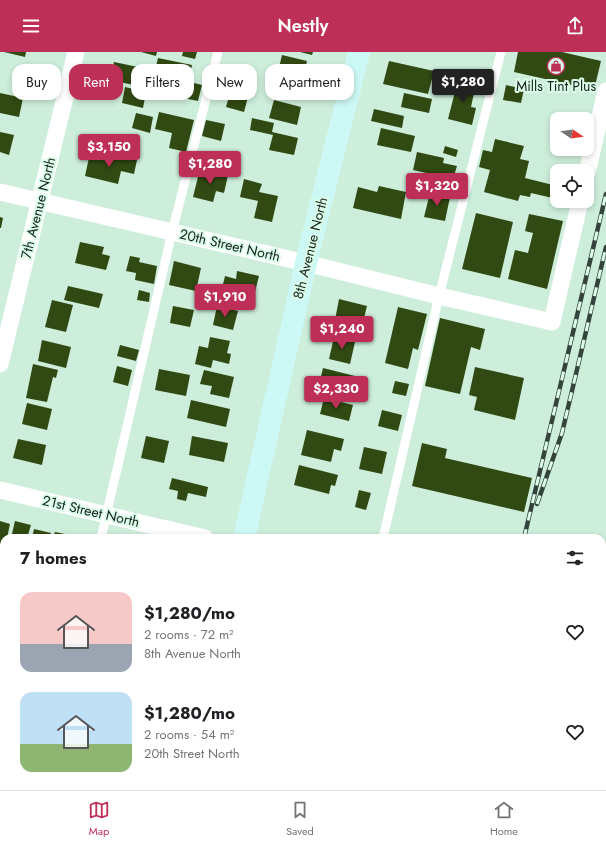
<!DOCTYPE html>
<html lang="en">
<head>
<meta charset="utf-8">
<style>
	:root { --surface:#fff; --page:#f6f6f6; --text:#202124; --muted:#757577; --line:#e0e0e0; --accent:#be2f57 }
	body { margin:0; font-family:Jost,sans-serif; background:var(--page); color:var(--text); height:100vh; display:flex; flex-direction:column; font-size:15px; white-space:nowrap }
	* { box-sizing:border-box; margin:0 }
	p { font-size:13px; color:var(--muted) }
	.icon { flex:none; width:22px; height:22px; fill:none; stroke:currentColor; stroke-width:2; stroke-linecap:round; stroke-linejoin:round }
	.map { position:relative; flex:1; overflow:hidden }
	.side { position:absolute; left:0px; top:482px; width:606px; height:256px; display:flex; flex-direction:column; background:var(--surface); border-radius:12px 12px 0 0; box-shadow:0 2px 6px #0003 }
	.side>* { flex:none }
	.banner { position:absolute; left:12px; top:12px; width:400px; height:36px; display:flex; gap:8px }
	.needle { width:26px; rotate:103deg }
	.controls { position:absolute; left:550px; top:60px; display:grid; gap:8px }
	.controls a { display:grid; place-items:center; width:44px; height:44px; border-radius:8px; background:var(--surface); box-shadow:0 2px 6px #0003; font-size:20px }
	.price { position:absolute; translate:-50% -34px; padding:0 9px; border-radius:4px; background:var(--accent); color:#fff; font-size:13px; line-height:26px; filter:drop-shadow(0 1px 2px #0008) }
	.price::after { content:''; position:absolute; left:50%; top:24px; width:12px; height:9px; margin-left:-6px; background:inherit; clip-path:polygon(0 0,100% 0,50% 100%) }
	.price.selected { background:#222; color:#fff }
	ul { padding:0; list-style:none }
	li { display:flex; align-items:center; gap:12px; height:100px; padding:0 20px }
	li span { display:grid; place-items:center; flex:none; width:112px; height:80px; border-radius:12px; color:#555 }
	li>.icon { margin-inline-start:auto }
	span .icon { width:48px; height:48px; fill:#fffc; stroke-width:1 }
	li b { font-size:17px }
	h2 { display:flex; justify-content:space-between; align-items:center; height:48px; padding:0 20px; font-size:17px }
	.chip { padding:0 14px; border-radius:12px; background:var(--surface); box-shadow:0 2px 6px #0003; font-size:14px; line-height:36px }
	.chip.selected { background:var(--accent); color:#fff }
	header { display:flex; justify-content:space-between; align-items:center; height:52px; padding:0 20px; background:var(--accent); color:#fff; font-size:18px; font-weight:600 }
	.tab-bar { display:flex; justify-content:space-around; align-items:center; height:56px; border-top:1px solid var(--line); background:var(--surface); font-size:11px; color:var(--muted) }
	.tab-bar a { display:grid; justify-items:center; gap:2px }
	.tab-bar .selected { color:var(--accent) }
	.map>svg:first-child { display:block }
	.building { fill:#314912 }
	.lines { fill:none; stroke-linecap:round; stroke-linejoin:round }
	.lane { stroke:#fff; stroke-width:9 }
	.street { stroke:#fff; stroke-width:17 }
	.secondary { stroke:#ccf8f5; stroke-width:22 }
	.rail-casing { stroke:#34433b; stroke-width:4.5 }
	.rail { stroke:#dafce8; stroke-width:3; stroke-dasharray:9; stroke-linecap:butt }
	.labels { text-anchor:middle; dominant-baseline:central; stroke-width:4; stroke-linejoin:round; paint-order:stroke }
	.poi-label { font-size:14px; fill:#16221c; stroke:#dafce8 }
	.street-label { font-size:14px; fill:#16221c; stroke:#dafce8 }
</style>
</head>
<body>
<header><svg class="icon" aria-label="menu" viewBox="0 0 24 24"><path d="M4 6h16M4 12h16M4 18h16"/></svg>Nestly<svg class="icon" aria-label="share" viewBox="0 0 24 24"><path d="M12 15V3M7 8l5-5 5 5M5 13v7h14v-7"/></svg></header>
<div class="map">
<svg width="606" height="738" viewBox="0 0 606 738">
	<rect width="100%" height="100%" fill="#cdeedb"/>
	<g class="building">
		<polygon points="4,0 26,0 25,5"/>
		<polygon points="141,0 157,0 156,4"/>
		<polygon points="183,0 197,0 195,7 182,4"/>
		<polygon points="300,0 313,0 312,3"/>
		<polygon points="518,0 562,0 601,9 594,38 514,20"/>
		<polygon points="282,3 307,9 302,30 277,24"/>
		<polygon points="158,6 192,13 189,26 155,18"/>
		<polygon points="389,9 434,19 428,42 383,32"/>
		<polygon points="114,10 138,15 134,33 110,28"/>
		<polygon points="182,28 202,33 198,49 178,45"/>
		<polygon points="458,28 476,32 471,55 476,56 472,73 448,67"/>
		<polygon points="506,33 524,37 521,51 503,48"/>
		<polygon points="125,35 146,40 143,56 122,51"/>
		<polygon points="0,41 23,46 19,65 0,61"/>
		<polygon points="230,41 248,45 244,60 226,55"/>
		<polygon points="404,41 432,47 429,61 401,55"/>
		<polygon points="274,48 301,55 297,73 269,66"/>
		<polygon points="374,57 404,64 402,76 371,69"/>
		<polygon points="159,60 194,68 186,100 169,96 172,81 155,77"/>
		<polygon points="136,61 153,65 150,81 132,76"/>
		<polygon points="252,66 274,71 272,80 298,86 294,103 269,98 273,83 250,78"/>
		<polygon points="206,68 225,72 221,89 202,84"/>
		<polygon points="381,76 415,84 411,100 377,93"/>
		<polygon points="0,80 14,83 9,103 0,100"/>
		<polygon points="495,87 524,94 520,107 529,109 525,126 557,134 557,147 531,141 530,145 520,143 518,149 484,140 490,118 479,115 483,98 492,100"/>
		<polygon points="445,94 458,98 456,105 443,101"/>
		<polygon points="417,100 444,106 443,111 457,114 453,127 413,118"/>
		<polygon points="90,101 121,108 122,105 137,108 134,122 121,119 118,132 85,124"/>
		<polygon points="200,117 228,123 224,141 216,139 213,150 193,145"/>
		<polygon points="244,127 262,132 259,140 278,144 272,170 254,166 258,149 240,145"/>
		<polygon points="379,134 406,140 401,167 353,156 358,135 377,140"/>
		<polygon points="430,141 450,145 445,169 424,165"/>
		<polygon points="476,161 513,170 500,226 462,217"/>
		<polygon points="529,162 563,169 547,237 508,227 515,198 528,201 533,181 525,179"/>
		<polygon points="0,165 3,166 1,176 0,176"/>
		<polygon points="80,190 104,195 102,202 110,204 106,218 75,211"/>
		<polygon points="130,204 140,206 139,210 157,214 154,232 135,228 136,221 126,219"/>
		<polygon points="174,209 201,216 196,239 169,233"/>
		<polygon points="237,219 259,224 252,252 220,245 225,224 236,227"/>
		<polygon points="68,234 103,242 99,256 64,248"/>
		<polygon points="139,238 150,241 149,250 137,248"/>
		<polygon points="339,247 367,254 362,274 335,268"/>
		<polygon points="52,248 73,253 66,280 45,275"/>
		<polygon points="173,254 194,258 190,275 170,271"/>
		<polygon points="217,254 238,259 233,278 213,273"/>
		<polygon points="398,255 427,262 418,298 413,296 408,317 385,311"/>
		<polygon points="440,266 485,277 480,298 471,295 460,342 425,334"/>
		<polygon points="210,285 230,289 227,301 231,302 229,312 213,308 211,316 195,312 199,294 208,296"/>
		<polygon points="334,285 355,290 350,312 329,307"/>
		<polygon points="42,288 71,295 66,316 38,309"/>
		<polygon points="120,293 139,298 136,309 117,304"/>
		<polygon points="33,312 58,318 56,326 53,325 47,350 26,346"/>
		<polygon points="117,314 132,318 128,334 113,330"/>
		<polygon points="475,315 524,326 515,368 474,358 477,345 469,343"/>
		<polygon points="323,316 355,324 350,344 318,337"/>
		<polygon points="159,317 190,323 186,344 155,338"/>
		<polygon points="204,318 234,325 229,346 210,342 212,334 200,332"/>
		<polygon points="395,329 409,332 406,344 392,341"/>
		<polygon points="324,346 353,353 349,369 320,362"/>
		<polygon points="191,348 230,357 226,375 187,366"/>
		<polygon points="27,351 52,357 47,378 22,372"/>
		<polygon points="382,358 402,363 398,379 378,374"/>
		<polygon points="307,378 344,387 341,399 334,397 331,410 301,403"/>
		<polygon points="146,384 169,389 164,411 141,406"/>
		<polygon points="192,384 228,391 224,410 189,403"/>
		<polygon points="18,387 46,393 42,413 13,406"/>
		<polygon points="422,391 447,397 445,406 532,426 524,460 412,434"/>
		<polygon points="364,395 387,400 382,422 359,417"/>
		<polygon points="299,413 338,423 335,434 331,433 329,442 294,433"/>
		<polygon points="172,426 208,435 206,445 188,441 186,449 177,447 178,439 169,437"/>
		<polygon points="359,438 371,441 366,458 355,455"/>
		<polygon points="0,469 10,472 7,486 4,486 4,498 0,497"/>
		<polygon points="15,469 31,473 27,486 11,486"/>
		<polygon points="34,477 51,481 50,486 32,486"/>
		<polygon points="55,480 70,483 69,486 53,486"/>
		<polygon points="76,483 88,485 88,486 75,486"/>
		<polygon points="0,534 4,535 4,556 0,556"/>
		<polygon points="0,611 4,612 1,629 0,629"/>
		<polygon points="0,661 4,662 4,672 0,671"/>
		<polygon points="0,686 4,687 0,699"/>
		<polygon points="110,734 123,734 122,738 109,736"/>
		<polygon points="217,734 233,737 233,738 216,738"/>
		<polygon points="285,734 315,734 314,738 284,738"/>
		<rect x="526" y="734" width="16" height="4"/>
	</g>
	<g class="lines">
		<g class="lane">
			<polyline points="101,486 172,180 218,0"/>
			<polyline points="383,486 439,244 501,0"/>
			<polyline points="43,738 44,734"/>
			<polyline points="323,738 324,734"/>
		</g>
		<g class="street">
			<polyline points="587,121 606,39"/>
			<polyline points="0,140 306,211 439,244 552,270 580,149"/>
			<polyline points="0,312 76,0"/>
			<polyline points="0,438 205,486"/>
		</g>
		<g class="secondary">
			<polyline points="244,486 306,211 359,0"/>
			<polyline points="183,738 184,734"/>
		</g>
		<defs>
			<g id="rail">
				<polyline points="537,452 562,381 606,195"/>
				<polyline points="524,486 606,142"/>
				<polyline points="464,738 465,734"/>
			</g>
		</defs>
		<use href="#rail" class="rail-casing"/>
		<use href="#rail" class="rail"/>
	</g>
	<defs>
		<symbol id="shop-ring" viewBox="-11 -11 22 22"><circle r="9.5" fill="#dafce8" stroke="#be2f57" stroke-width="1.5"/><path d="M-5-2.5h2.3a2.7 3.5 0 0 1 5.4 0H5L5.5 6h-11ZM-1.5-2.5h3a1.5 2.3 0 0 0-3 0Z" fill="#be2f57"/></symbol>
	</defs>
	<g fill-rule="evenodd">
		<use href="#shop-ring" x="546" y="4" width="20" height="20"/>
	</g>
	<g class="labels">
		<g class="poi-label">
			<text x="556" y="34">Mills Tint Plus</text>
		</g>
		<g class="street-label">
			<text transform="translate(38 156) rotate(-76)">7th Avenue North</text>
			<text transform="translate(230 193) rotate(13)">20th Street North</text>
			<text transform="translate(310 196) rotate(-76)">8th Avenue North</text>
			<text transform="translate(91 459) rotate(13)">21st Street North</text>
		</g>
	</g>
</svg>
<div class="controls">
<a><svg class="needle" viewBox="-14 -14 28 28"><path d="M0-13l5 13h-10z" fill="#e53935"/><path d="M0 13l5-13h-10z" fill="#757577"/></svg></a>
<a><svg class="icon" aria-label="locate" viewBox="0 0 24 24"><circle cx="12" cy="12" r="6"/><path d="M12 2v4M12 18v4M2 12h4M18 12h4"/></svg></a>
</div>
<b class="price selected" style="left:463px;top:51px">$1,280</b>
<b class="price" style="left:109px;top:116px">$3,150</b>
<b class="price" style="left:210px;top:133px">$1,280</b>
<b class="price" style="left:437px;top:155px">$1,320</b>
<b class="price" style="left:225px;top:266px">$1,910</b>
<b class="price" style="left:342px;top:298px">$1,240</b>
<b class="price" style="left:336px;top:358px">$2,330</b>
<div class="banner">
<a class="chip">Buy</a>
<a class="chip selected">Rent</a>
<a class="chip">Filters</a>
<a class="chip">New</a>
<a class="chip">Apartment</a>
</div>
<section class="side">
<h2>7 homes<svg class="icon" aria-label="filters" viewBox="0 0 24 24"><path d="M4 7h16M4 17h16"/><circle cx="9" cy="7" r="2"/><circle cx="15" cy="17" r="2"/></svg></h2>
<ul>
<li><span style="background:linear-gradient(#f6c9c9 65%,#9aa5b1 0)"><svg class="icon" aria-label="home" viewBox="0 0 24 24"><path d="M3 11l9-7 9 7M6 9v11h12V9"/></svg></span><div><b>$1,280/mo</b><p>2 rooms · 72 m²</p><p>8th Avenue North</p></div><svg class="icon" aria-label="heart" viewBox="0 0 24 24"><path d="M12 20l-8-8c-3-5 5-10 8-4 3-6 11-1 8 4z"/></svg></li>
<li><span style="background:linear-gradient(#bfe0f5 65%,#8fb573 0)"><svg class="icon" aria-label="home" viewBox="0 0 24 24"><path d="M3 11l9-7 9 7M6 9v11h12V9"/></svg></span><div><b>$1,280/mo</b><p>2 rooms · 54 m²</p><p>20th Street North</p></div><svg class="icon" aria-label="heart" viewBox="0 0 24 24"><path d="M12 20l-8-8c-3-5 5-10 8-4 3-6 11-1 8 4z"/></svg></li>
</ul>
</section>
</div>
<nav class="tab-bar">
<a class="selected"><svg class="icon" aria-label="map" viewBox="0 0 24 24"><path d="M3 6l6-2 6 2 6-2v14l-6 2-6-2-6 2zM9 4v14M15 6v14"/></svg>Map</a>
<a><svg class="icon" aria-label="saved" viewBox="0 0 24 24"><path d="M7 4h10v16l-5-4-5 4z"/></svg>Saved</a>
<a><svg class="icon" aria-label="home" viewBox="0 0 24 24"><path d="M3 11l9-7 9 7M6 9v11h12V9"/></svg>Home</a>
</nav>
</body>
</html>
